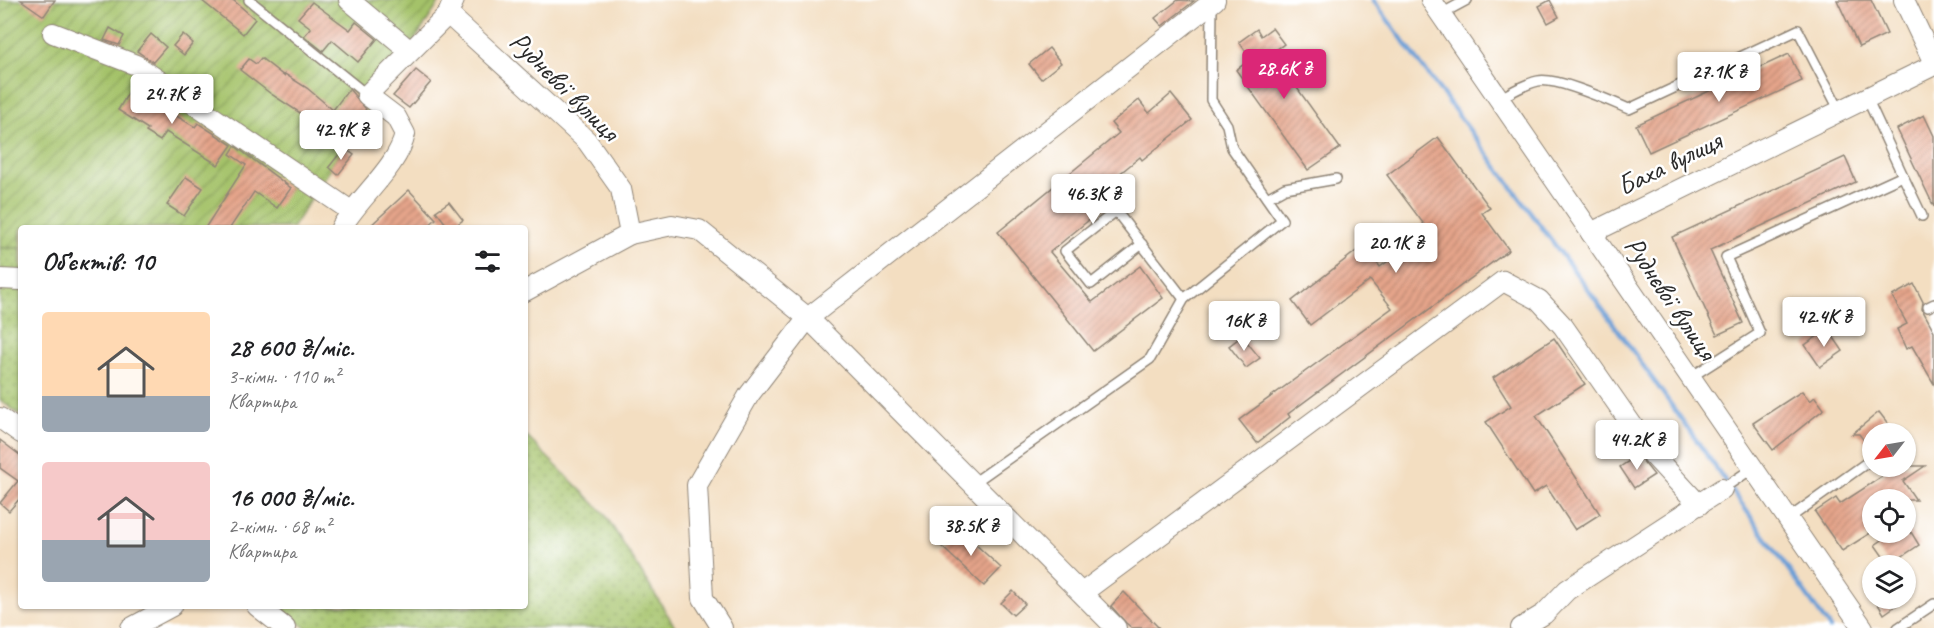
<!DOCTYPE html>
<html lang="uk">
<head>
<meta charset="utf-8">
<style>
	:root { --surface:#fff; --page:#f6f6f6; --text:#202124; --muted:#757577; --accent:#db2777 }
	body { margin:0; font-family:Caveat,sans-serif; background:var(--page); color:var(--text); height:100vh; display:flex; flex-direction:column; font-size:22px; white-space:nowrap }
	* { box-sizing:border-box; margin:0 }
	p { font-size:20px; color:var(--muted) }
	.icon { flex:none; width:33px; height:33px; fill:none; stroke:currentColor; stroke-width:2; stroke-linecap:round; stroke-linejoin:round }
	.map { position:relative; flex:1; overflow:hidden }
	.details { position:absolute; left:18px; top:225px; width:510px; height:384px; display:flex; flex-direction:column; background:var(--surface); border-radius:6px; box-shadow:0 2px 4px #0004 }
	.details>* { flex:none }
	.needle { width:39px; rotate:239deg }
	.fabs { position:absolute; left:1862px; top:423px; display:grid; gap:12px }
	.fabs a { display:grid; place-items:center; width:54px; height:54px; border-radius:50%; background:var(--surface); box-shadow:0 2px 4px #0004; font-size:30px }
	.price { position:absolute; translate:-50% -51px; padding:0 14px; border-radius:6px; background:#fff; color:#222; font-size:20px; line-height:39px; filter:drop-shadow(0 2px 3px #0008) }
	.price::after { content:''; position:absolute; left:50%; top:36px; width:18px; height:14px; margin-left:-9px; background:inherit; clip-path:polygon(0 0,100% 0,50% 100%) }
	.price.selected { background:var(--accent); color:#fff }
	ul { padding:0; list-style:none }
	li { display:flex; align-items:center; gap:18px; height:150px; padding:0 24px }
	li span { display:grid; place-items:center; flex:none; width:168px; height:120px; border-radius:6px; color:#555 }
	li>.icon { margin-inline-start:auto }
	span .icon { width:72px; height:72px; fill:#fffc; stroke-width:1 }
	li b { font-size:26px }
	h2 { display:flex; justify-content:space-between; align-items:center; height:72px; padding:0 24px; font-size:26px }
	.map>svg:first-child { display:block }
	.grass { fill:url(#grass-dots); stroke:#68764a; stroke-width:1.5 }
	.garden { fill:url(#garden-furrows); stroke:#68764a; stroke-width:1.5 }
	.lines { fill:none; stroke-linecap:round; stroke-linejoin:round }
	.stream { stroke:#6b9ed6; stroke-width:4.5 }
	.building { fill:url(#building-hatch) }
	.service-casing { stroke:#8f8476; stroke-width:12 }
	.minor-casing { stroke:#8f8476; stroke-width:22 }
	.service { stroke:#fff; stroke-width:9 }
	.minor { stroke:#fff; stroke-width:20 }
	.labels { text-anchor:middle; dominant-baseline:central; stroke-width:5; stroke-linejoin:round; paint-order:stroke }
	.street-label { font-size:28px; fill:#2b2b2b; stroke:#fff }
</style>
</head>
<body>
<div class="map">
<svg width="1934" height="628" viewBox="0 0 1934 628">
	<defs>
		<pattern id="grass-dots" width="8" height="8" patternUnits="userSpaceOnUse" patternTransform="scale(1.5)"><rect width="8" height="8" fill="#a4c269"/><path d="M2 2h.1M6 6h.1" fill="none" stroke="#869e57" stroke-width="1.8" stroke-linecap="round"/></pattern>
		<pattern id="garden-furrows" width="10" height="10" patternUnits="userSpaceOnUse" patternTransform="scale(1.5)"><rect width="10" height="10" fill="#a4c269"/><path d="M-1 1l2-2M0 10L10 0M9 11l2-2" fill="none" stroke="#869e57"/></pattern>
		<pattern id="building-hatch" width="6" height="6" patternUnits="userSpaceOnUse" patternTransform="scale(1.5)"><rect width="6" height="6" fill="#e5a48a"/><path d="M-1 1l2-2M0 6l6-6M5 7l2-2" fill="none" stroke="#ba8671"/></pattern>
	</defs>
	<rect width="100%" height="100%" fill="#fff"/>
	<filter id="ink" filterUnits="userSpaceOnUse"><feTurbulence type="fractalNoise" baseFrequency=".0167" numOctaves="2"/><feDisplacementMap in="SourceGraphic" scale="12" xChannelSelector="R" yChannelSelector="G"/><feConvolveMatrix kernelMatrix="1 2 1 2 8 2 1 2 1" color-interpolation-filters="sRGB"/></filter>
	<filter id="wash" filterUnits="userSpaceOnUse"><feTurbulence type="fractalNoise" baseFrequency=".008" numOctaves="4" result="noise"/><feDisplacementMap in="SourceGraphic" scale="24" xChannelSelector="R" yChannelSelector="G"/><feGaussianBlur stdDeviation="1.35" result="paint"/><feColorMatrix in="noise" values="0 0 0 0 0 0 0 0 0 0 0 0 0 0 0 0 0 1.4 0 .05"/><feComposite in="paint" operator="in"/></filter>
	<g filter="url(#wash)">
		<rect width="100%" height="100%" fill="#f3dec1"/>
		<g class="grass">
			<polygon points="0,248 21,248 21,416 0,400"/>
			<polygon points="525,435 604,513 676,628 306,628 277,606 525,606"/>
		</g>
		<polygon class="garden" points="0,0 441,0 292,228 21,228 21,248 0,248"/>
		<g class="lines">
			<polyline class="stream" points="1373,0 1615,326 1830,628"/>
		</g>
		<g id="blocks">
			<g class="building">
				<polygon points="21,0 55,0 44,16"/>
				<polygon points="201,0 233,0 255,19 243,34"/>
				<polygon points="1178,0 1194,1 1162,26 1155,18"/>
				<polygon points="1550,0 1559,17 1548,23 1539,6"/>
				<polygon points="1837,0 1871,0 1887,34 1859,47"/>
				<polygon points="312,2 350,30 356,22 377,39 358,62 332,40 323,51 304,36 311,28 298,18"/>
				<polygon points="110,28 124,36 119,45 104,40"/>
				<polygon points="1272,28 1284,44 1272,53 1340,148 1308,170 1236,70 1251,59 1239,42 1257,29 1261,36"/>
				<polygon points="151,34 166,47 153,62 137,51"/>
				<polygon points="183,34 193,43 184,55 173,46"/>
				<polygon points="1049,48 1061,63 1041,79 1029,64"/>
				<polygon points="1789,54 1802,81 1649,152 1636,125"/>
				<polygon points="261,58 284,76 285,74 307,88 333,110 349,89 366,109 352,128 335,115 319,135 304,123 308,118 271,94 240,70 249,59 256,64"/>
				<polygon points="416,70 431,82 409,108 393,96"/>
				<polygon points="134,83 159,98 156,104 195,127 198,123 232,145 218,165 166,132 160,141 146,132 148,129 118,110"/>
				<polygon points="1171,94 1192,120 1142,160 1140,157 1096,193 1106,206 1050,252 1092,302 1140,266 1163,298 1093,351 998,232 1119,133 1111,123 1139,100 1149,113"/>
				<polygon points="1924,115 1934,136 1934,207 1897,129"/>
				<polygon points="1438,137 1490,208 1482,213 1509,250 1288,414 1290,417 1257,443 1239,420 1392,308 1370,280 1310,325 1292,301 1364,245 1380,267 1429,231 1387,175"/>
				<polygon points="235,146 291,188 277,208 254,192 230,228 205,228 246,165 230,154"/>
				<polygon points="344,148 354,155 338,175 329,167"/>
				<polygon points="1845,157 1856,182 1710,250 1743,323 1717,335 1672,237"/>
				<polygon points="186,177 203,188 184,216 167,205"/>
				<polygon points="409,190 436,219 426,228 368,228"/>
				<polygon points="449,202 463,220 452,228 449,228 436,211"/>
				<polygon points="1914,284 1923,302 1922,309 1934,331 1934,384 1912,346 1906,349 1897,329 1907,324 1892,296"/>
				<polygon points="1828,329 1843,351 1820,367 1805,345"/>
				<polygon points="1242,336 1260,358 1246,368 1229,346"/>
				<polygon points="1554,338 1585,384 1536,416 1600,514 1575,530 1546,486 1533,494 1486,422 1511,406 1493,378"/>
				<polygon points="1802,391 1810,401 1815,397 1824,409 1773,450 1753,423"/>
				<polygon points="1879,412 1896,434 1872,434 1872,451 1859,434 1852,434"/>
				<polygon points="0,440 21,456 21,497 9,511 0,503 18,481 0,468"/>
				<polygon points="1638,455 1654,475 1634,488 1620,467"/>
				<polygon points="1881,466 1925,466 1903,481 1916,500 1872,500 1872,532 1842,551 1815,512 1836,498 1840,504 1886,474"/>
				<polygon points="958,528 1001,568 984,586 941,546"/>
				<polygon points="1894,532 1911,532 1919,545 1889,565 1875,545"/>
				<polygon points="1013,591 1025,604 1013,615 1001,603"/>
				<polygon points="1124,592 1159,628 1132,628 1126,623 1111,606"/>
				<polygon points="1874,598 1907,598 1884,614"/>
			</g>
		</g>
	</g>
	<g filter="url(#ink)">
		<use href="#blocks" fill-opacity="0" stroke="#8f8476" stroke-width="1.5"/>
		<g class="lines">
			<defs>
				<g id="service">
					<polyline points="249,0 367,95"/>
					<polyline points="1441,14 1467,0"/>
					<path d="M 1499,99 C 1512,92 1524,84 1538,81 C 1557,77 1610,101 1629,109 L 1798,30 L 1840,111"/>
					<polyline points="1903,176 1922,216"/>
					<polyline points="1267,198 1285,188 1336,179"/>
					<polyline points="1142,244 1091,284 1065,251 1116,211 1184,299"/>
					<polyline points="1928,307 1934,304"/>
					<polyline points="1691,377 1760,333 1726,257 1903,176 1867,98"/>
					<polyline points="972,484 1150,359 1184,299 1282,220 1232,148 1227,125 1211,100 1212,2"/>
					<polyline points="1722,489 1753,468"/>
					<polyline points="1788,519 1872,459"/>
					<polyline points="1898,628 1934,604"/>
				</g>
				<g id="minor">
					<polyline points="349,0 410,51"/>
					<polyline points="1431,0 1863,628"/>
					<polyline points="1904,0 1934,63"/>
					<polyline points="448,14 587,141 621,189 630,234 525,291"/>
					<polyline points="53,33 136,65 351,211"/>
					<path d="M 341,228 C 359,197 398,167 405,134 L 396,117 L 367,95 L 448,14 L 454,0"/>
					<polyline points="1591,233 1934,65"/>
					<polyline points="630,234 672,225 699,230 808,318 1116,628"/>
					<polyline points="0,279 21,280"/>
					<polyline points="0,418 21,433"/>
					<polyline points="1082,593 1503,281 1539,300 1563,326 1653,455 1699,505"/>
					<polyline points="257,606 285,628"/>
					<polyline points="131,628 172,606"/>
					<polyline points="722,628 703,598 697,485 749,395 808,318 1215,0"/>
					<polyline points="1521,628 1544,614 1567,590 1722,489"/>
				</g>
			</defs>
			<use href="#service" class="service-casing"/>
			<use href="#minor" class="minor-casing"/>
			<use href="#service" class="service"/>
			<use href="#minor" class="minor"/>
		</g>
	</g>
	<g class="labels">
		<g class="street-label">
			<text transform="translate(565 86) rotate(45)">Руднєвої вулиця</text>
			<text transform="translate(1669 163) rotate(-26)">Баха вулиця</text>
			<text transform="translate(1671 298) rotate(56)">Руднєвої вулиця</text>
		</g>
	</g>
</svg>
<div class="fabs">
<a><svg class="needle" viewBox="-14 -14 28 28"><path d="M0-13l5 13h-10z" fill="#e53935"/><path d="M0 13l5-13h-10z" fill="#757577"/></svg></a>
<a><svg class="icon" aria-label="locate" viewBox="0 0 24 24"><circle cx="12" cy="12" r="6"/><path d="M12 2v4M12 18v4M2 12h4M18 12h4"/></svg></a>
<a><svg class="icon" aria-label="layers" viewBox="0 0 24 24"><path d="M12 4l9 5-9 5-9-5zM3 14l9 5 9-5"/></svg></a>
</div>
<b class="price selected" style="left:1284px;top:100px">28.6K ₴</b>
<b class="price" style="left:1719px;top:103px">27.1K ₴</b>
<b class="price" style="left:172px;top:125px">24.7K ₴</b>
<b class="price" style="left:341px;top:161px">42.9K ₴</b>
<b class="price" style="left:1093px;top:225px">46.3K ₴</b>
<b class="price" style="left:1396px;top:274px">20.1K ₴</b>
<b class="price" style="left:1824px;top:348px">42.4K ₴</b>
<b class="price" style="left:1244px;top:352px">16K ₴</b>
<b class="price" style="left:1637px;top:471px">44.2K ₴</b>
<b class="price" style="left:971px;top:557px">38.5K ₴</b>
<section class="details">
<h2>Об’єктів: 10<svg class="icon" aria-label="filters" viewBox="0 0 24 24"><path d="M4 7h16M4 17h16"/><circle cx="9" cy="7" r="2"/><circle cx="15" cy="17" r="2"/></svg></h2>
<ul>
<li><span style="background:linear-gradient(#ffd9b3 70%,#9aa5b1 0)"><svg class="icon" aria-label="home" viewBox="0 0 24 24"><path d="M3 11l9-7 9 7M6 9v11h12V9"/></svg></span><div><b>28 600 ₴/міс.</b><p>3-кімн. · 110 m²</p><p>Квартира</p></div></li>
<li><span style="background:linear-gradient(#f6c9c9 65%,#9aa5b1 0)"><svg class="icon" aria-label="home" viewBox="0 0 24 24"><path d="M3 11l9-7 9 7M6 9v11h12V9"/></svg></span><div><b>16 000 ₴/міс.</b><p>2-кімн. · 68 m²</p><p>Квартира</p></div></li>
</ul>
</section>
</div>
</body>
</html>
